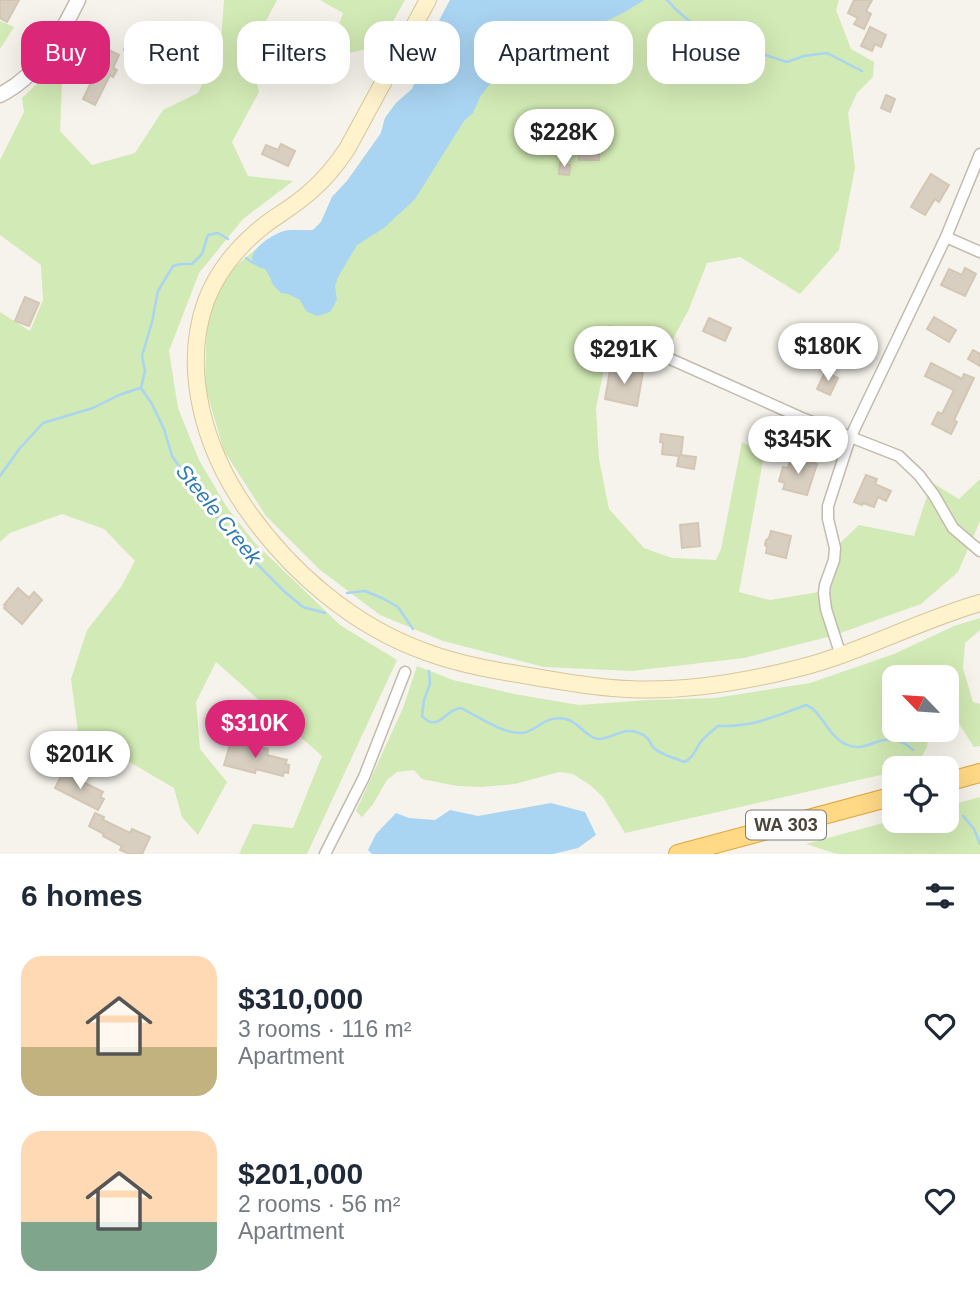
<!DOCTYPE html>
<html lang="en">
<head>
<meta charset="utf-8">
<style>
	:root { --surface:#fff; --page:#f6f6f7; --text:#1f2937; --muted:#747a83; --accent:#db2777 }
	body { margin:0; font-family:Arial,sans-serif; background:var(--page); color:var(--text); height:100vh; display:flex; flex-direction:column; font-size:26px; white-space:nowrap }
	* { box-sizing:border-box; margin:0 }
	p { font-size:23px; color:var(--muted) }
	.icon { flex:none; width:38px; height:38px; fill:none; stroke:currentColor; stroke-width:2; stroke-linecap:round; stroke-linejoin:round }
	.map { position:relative; height:854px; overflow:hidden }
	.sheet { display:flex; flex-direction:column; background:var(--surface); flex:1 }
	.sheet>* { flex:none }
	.top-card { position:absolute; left:21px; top:21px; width:938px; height:63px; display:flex; gap:14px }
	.needle { width:46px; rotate:295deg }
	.fabs { position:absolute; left:882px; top:665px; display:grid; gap:14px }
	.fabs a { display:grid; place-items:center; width:77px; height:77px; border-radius:14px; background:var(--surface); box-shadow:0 7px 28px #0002; font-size:35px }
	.price { position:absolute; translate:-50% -60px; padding:0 16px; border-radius:24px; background:#fff; color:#222; font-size:23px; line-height:46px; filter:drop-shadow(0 2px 4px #0008) }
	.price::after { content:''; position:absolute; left:50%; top:42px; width:21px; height:16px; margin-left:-10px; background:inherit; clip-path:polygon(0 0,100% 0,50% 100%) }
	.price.active { background:var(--accent); color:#fff }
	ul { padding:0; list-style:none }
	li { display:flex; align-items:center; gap:21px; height:175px; padding:0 21px }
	li span { display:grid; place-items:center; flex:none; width:196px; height:140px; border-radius:21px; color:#555 }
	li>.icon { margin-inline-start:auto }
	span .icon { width:84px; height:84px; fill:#fffc; stroke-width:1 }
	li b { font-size:30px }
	h2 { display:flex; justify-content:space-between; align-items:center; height:84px; padding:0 21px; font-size:30px }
	.pill { padding:0 24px; border-radius:21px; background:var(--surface); box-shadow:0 7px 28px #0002; font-size:24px; line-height:63px }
	.pill.active { background:var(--accent); color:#fff }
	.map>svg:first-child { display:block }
	.green { fill:#d2eab5 }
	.water { fill:#a9d4f2 }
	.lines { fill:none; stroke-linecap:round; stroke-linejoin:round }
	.stream { stroke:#a9d4f2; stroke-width:2.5 }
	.building { fill:#d8cfc1; stroke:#d3c7b4; stroke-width:2 }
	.minor-casing { stroke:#c2bbae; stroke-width:13 }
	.tertiary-casing { stroke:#c2bbae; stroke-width:17 }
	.secondary-casing { stroke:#d6c79b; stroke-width:18 }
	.trunk-casing { stroke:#e0a43c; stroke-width:20 }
	.minor { stroke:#fff; stroke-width:10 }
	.tertiary { stroke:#fff; stroke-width:14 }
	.secondary { stroke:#fff3cd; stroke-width:16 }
	.trunk { stroke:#ffd985; stroke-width:18 }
	.labels { text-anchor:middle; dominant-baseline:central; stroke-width:6; stroke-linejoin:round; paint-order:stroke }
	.shield { fill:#fff; stroke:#817c74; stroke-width:2 }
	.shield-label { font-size:18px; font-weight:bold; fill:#4b4439 }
	.water-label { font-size:21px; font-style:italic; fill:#2e7ab2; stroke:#fff }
</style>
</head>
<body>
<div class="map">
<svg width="980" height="854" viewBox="0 0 980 854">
	<rect width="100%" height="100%" fill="#f6f3ec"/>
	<g class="green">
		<polygon points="224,0 277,0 249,53 259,92 232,142 248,176 293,181 243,219 199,273 169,351 178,408 199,460 226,506 255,543 340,625 397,660 307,854 239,854 253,824 293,828 322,756 216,662 196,702 200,749 227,782 198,835 182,817 174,788 78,732 71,679 87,630 121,587 135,561 104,529 62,514 10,533 0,542 0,312 30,331 43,300 41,265 0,235 0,160 24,112 22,98 63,59 60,131 92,165 135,153 163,110 198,93 221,42"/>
		<polygon points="320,0 405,0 379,46 328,58 343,13"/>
		<polygon points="450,0 839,0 836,10 851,49 874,62 873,77 857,93 848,113 855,168 839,250 800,294 740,257 707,263 689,309 673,339 618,340 604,369 596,408 599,459 609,509 644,548 672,558 716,560 721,549 742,442 764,455 739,592 770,600 819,592 838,545 859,525 914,536 928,493 916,473 959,499 980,479 980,521 958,572 921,604 832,636 744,658 632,671 544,667 443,641 380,615 319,569 266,516 224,451 205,386 207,314 220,286 230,271 262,244 285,231 313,230 321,222 332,197 347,181 381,133 385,118 396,103 412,89 427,56 428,45 430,38"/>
		<polygon points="0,21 14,27 0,49"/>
		<polygon points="980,618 980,630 965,643 963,668 973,702 980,704 980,746 974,747 947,705 947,677 894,677 894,730 929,730 927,747 916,767 894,768 894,772 625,833 603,797 590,785 573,774 559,772 515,784 481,787 457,786 422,779 414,770 397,772 387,780 373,804 362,817 356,811 403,708 417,666 453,680 514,694 579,705 648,700 715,698 810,683 894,654 954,626"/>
		<polygon points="980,797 980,854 837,854 806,844 894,820 947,821 947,806"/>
	</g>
	<g class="water">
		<path d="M 450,0 L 644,0 L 625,12 L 594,27 L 518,77 L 492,81 L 480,97 L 473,113 L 464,121 L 415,199 L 384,228 L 357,245 L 338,277 L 335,286 L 337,300 L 330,312 L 317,316 L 306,311 L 300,300 L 288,294 L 281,293 L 273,285 L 270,277 L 265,269 C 233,261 269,235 284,231 C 293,229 304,231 313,230 L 321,222 L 332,197 L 347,181 L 381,133 L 385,118 L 396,103 L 412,89 L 427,56 L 428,45 L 430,38 Z"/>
		<polygon points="551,803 585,812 596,835 578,848 553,854 372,854 368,850 376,834 396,813 409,818 435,820 450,810 478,816"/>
	</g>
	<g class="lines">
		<g class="stream">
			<path d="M 667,0 C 699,38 742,47 787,62 L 804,56 L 827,53 L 862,71"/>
			<polyline points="246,258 253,263"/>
			<polyline points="141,388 152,404 164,429 172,456 195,489 241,548 286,593 303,607 325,613"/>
			<polyline points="141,388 145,371 142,356 152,322 158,291 173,266 181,264 192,264 202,254 208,235 218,233 228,239"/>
			<polyline points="0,476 20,448 43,423 93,408 119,395 140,388"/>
			<polyline points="347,593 365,591 382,598 398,607 413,629"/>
			<path d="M 429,671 L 430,684 L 424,700 L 422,716 C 439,734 444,709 461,708 C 479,717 501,733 521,733 C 536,733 544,714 566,719 C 579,722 585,737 598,739 C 608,740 618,731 629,731 C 636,731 644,734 648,739 C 651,742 651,746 654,748 C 661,755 675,758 684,762 C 693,758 694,752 700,743 C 704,737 712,731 718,726 C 753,727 774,717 806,705 C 821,710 828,736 845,744 C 869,757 884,723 913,750"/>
			<polyline points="963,816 974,829 980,844"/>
		</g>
	</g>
	<g class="building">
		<polygon points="0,0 19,0 7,22 0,18"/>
		<polygon points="854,0 872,0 866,11 871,14 864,29 854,24 858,18 848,13"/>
		<polygon points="870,27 886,35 881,47 875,44 872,51 861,46"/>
		<polygon points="128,39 136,42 131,53 124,50"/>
		<polygon points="101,46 119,55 113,68 117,70 113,77 110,75 95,105 83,99 95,74 89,72"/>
		<polygon points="886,95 895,99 890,112 881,108"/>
		<polygon points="585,113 602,114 601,126 585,125"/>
		<rect x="579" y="142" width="20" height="18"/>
		<polygon points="281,144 295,151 288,166 262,154 266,145 278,150"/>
		<polygon points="560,163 570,165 569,175 559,174"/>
		<polygon points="931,174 949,185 939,202 935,199 925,215 911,207"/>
		<polygon points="965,268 976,274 965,296 941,285 949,269 962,275"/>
		<polygon points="25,297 39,303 29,326 15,321"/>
		<polygon points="934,317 956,330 949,342 927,329"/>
		<polygon points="709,318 731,328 725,341 703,331"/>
		<polygon points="973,350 980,354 980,366 968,359"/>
		<polygon points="931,363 962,379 964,374 974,378 954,420 957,422 951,434 932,424 938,412 942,414 954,390 925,376"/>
		<polygon points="611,365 643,372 637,406 605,399"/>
		<polygon points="825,372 838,378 830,395 817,389"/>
		<polygon points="661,434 683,437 681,455 696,457 694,469 677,466 679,456 662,454 663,443 660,442"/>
		<polygon points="791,457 817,464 807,495 783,489 785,483 779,481 783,467 788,468"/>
		<polygon points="866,475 877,479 875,484 891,491 886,501 878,497 874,507 863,503 862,505 854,502"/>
		<polygon points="698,523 700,546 682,548 680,525"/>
		<polygon points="771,531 791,536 786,558 766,553 767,547 765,545 766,540 769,538"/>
		<polygon points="18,588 29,598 34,592 42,600 22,624 4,608 6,606 4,605"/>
		<polygon points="238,741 268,749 267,755 287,760 285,764 289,765 288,773 284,772 283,776 256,769 255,773 224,765 230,745 237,746"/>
		<polygon points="63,772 103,792 100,797 104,799 98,810 55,788"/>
		<polygon points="95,813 104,817 103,820 130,833 132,829 150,837 142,854 130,854 120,850 122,846 103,836 104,834 89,826"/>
	</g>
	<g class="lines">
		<defs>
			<g id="minor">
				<polyline points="946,237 980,252"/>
				<polyline points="610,332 802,418 899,456 919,475 934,495 953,528 980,551"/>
				<polyline points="841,656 826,609 824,593 825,585 834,560 835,548 828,519 828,506 850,438 946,237 980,154"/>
				<polyline points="325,854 364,777 405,672"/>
			</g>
			<path id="tertiary" d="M 0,95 C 39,75 59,38 78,0"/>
			<path id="secondary" d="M 428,0 L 347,149 C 337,164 325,179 311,191 C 297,204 281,213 266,224 C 239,245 218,269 206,301 C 181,370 205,449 245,507 C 289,571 353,626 426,652 C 461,665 498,671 535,677 C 565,682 596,688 627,689 C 684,692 744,682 799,668 C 862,652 918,621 980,603"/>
			<g id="trunk">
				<polyline points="947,782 980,773"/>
				<polyline points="678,854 894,796"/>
			</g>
		</defs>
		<use href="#minor" class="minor-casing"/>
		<use href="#tertiary" class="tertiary-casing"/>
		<use href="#secondary" class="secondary-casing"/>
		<use href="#trunk" class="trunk-casing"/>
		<use href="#minor" class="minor"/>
		<use href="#tertiary" class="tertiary"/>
		<use href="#secondary" class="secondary"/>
		<use href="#trunk" class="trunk"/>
	</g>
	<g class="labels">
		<rect class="shield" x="746" y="810.5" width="80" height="29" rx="5"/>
		<g class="shield-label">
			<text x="786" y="825">WA 303</text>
		</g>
		<g class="water-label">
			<text transform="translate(219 514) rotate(51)">Steele Creek</text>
		</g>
	</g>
</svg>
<div class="fabs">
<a><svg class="needle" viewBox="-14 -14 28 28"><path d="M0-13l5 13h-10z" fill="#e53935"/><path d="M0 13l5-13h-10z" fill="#747a83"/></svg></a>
<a><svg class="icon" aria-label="locate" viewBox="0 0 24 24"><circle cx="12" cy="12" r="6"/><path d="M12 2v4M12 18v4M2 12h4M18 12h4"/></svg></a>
</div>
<b class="price" style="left:564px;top:169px">$228K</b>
<b class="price" style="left:828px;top:383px">$180K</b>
<b class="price" style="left:624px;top:386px">$291K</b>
<b class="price" style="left:798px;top:476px">$345K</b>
<b class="price active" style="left:255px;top:760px">$310K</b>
<b class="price" style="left:80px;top:791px">$201K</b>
<div class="top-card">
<a class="pill active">Buy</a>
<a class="pill">Rent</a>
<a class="pill">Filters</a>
<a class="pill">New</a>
<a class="pill">Apartment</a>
<a class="pill">House</a>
</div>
</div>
<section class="sheet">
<h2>6 homes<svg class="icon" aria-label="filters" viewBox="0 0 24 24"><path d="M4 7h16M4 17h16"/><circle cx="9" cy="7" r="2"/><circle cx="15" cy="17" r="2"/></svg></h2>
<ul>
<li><span style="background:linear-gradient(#ffd9b3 65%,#c2b280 0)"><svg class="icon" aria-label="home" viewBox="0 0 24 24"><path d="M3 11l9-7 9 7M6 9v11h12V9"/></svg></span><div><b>$310,000</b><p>3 rooms · 116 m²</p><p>Apartment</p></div><svg class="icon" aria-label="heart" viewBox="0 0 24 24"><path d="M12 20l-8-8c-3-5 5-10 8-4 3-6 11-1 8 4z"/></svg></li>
<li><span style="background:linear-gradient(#ffd9b3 65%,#7fa58c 0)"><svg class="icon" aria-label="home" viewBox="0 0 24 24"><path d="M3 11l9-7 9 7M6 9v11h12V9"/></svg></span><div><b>$201,000</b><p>2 rooms · 56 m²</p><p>Apartment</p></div><svg class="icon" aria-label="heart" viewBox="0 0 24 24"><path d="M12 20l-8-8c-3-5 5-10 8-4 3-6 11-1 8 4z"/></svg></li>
</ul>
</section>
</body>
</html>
